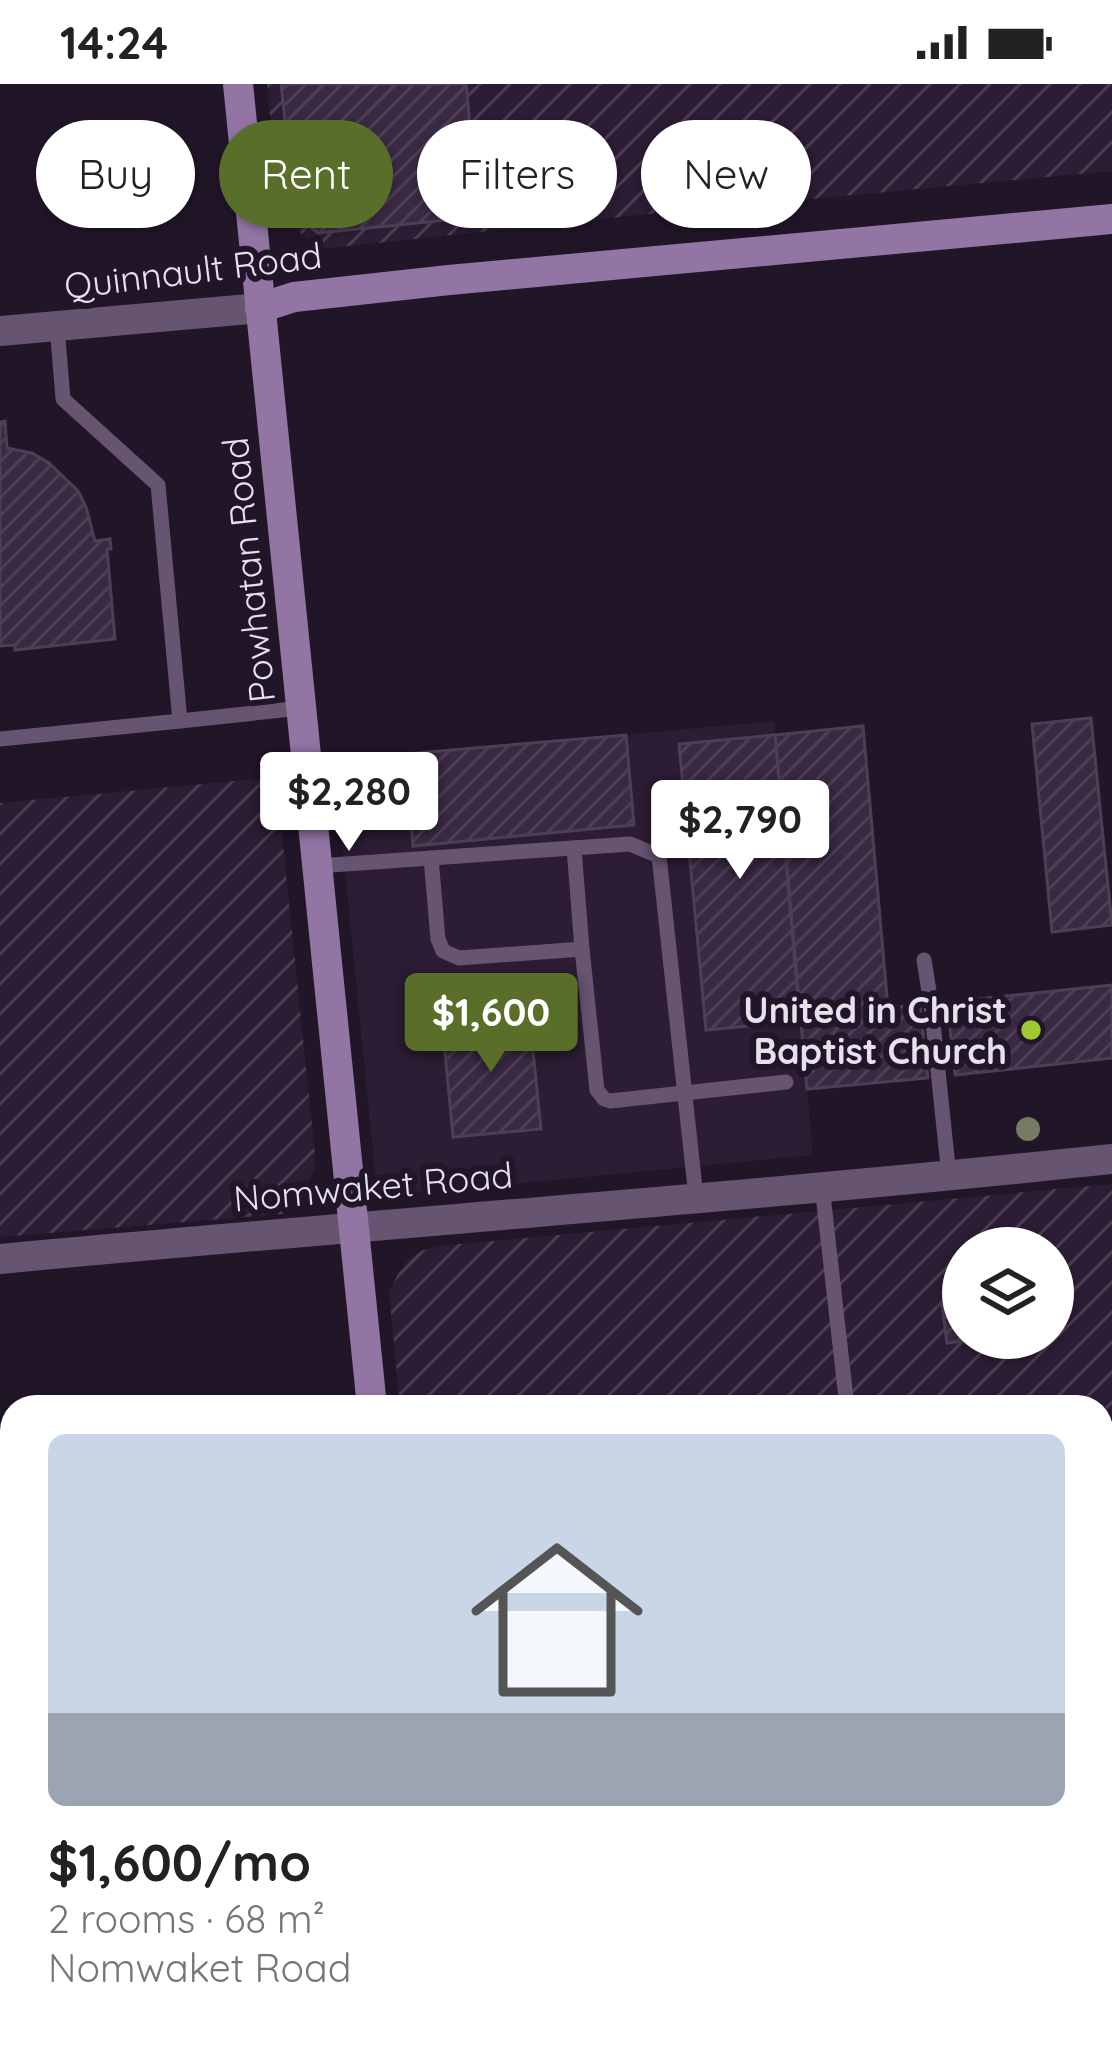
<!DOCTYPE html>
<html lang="en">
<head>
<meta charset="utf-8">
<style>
	:root { --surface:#fff; --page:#f6f6f6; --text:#222; --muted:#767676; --accent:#596e29 }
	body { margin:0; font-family:Quicksand,sans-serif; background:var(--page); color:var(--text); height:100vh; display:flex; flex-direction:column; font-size:45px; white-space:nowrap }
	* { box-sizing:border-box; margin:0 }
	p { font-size:39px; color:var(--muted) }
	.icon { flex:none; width:66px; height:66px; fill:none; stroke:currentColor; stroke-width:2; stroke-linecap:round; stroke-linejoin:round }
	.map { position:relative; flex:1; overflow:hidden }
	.drawer { position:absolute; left:0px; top:1311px; width:1113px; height:663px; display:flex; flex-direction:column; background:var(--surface); border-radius:36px 36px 0 0; box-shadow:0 3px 9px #0004 }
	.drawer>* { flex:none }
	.hud { position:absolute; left:36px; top:36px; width:1041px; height:108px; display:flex; gap:24px }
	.fabs { position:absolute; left:942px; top:1143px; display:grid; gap:24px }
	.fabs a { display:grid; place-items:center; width:132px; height:132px; border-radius:50%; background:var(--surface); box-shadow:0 3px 9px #0004; font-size:60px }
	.price { position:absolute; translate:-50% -102px; padding:0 27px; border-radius:12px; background:#fff; color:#222; font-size:39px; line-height:78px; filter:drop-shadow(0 3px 6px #0008) }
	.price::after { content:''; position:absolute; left:50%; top:72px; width:36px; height:27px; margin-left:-18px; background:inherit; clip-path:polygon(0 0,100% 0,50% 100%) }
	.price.current { background:var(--accent); color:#fff }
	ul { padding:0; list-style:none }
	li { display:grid; align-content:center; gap:24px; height:636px; padding:0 48px }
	li span { display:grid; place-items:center; height:372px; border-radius:18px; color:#555 }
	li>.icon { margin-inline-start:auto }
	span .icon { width:216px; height:216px; fill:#fffc; stroke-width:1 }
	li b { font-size:51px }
	.tag { padding:0 42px; border-radius:54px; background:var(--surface); box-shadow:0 3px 9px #0004; font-size:42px; line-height:108px }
	.tag.current { background:var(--accent); color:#fff }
	.status { display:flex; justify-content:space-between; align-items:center; height:84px; padding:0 60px; background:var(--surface); direction:ltr }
	.status svg { height:33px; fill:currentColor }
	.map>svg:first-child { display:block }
	.built { fill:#2c1c34 }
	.industrial { fill:url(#industrial-furrows); fill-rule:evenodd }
	.building { fill:url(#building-hatch); stroke:#4c3f54; stroke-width:3 }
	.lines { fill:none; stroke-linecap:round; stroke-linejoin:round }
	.lane { stroke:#665471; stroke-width:15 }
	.street { stroke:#665471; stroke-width:30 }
	.secondary { stroke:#9275a3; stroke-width:30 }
	.tree { fill:#757b64 }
	.poi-dot { fill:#9dca31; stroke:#211528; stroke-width:4.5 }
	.labels { text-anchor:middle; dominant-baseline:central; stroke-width:12; stroke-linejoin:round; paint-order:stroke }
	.street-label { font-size:36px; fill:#e8e0ed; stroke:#211528 }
	.poi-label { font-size:36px; font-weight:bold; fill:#e8e0ed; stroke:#211528; text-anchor:end }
</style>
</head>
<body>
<div class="status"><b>14:24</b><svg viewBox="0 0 49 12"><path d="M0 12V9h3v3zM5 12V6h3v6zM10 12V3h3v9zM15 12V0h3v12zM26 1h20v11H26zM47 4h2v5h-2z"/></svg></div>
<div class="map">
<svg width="1112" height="1972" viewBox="0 0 1112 1972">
	<defs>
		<pattern id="industrial-furrows" width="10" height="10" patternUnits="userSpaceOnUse" patternTransform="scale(3)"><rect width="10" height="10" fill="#2c1c34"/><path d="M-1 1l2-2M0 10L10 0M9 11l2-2" fill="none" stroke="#4b3d52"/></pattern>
		<pattern id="building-hatch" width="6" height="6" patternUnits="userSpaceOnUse" patternTransform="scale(3)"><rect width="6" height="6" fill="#3a2943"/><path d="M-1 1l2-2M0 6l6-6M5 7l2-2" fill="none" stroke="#4d3e55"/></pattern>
	</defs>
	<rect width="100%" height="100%" fill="#211528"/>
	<polygon class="built" points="774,637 813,1071 401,1111 385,1104 375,1090 334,677"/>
	<g class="industrial">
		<polygon points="267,0 1112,0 1112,87 648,130 321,165 279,132"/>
		<polygon points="276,693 316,1080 305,1108 296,1120 283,1130 0,1153 0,719"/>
		<path d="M 1112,1100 L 1112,1972 L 479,1972 L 478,1962 L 1101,1962 L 1101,1323 L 400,1323 L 389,1208 L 398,1190 L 409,1175 L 421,1167 L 438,1162 ZM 963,1164 L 1053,1164 L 1053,1254 L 963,1254 Z"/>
		<polygon points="12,1356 12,1933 0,1934 0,1357"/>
	</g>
	<g class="building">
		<polygon points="281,0 466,0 479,133 318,149 295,131"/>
		<polygon points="5,337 7,364 32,369 49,379 78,407 86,423 95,457 110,455 111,465 107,465 115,555 15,566 15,561 0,562 0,338"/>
		<polygon points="1091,634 1112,841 1052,848 1032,640"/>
		<polygon points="863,642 888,924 920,921 928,994 807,1005 775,651"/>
		<polygon points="626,651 634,741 413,762 404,670"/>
		<polygon points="775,651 800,937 706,946 679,660"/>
		<polygon points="1112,901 1112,974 955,991 947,918"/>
		<polygon points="529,928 541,1045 453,1053 442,936"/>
		<polygon points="963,1219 963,1254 1037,1254 1037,1259 982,1265 980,1255 947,1259 942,1221"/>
		<polygon points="12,1803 12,1862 0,1863 0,1804"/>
		<polygon points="587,1962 692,1962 588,1972"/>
	</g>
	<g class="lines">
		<g class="lane">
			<polyline points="57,242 63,315 158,401 180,637 301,624"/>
			<polyline points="0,655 180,637"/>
			<polyline points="431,774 438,855 443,867 459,874 582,865 574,764"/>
			<polyline points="317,782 630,760 659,772 696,1113"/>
			<polyline points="582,865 597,1006 604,1015 610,1017 786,998"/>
			<polyline points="924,876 931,920 949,1092"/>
			<polyline points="822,1102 847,1323"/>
			<polyline points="0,1887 12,1886"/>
		</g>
		<g class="street">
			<polyline points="0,247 260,224"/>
			<path d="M 0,1175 C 370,1140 742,1114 1112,1075"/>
			<polyline points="1101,1781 1112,1780"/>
		</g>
		<g class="secondary">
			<polyline points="238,0 372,1323"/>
			<polyline points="260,224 294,213 449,196 1112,135"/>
			<polyline points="435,1962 436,1972"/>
		</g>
	</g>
	<circle class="tree" cx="1028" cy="1045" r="12"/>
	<circle class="poi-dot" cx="1031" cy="946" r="12"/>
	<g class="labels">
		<g class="street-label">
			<text transform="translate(193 186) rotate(-7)">Quinnault Road</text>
			<text transform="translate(248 486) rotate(-96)">Powhatan Road</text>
			<text transform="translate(373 1102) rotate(-5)">Nomwaket Road</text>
		</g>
		<g class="poi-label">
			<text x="1007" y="925">United in Christ<tspan x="1007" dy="41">Baptist Church</tspan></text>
		</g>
	</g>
</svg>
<div class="fabs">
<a><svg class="icon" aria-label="layers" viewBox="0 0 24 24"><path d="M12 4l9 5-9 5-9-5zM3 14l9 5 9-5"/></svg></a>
</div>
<b class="price" style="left:349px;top:770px">$2,280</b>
<b class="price" style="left:740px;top:798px">$2,790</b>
<b class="price current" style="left:491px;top:991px">$1,600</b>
<div class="hud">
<a class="tag">Buy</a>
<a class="tag current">Rent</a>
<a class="tag">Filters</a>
<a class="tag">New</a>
</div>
<section class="drawer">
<ul>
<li><span style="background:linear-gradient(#c9d6e8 75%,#9aa5b1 0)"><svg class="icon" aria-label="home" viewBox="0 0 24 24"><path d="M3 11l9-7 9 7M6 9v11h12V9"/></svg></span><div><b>$1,600/mo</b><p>2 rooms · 68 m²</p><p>Nomwaket Road</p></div></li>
</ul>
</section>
</div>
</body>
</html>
